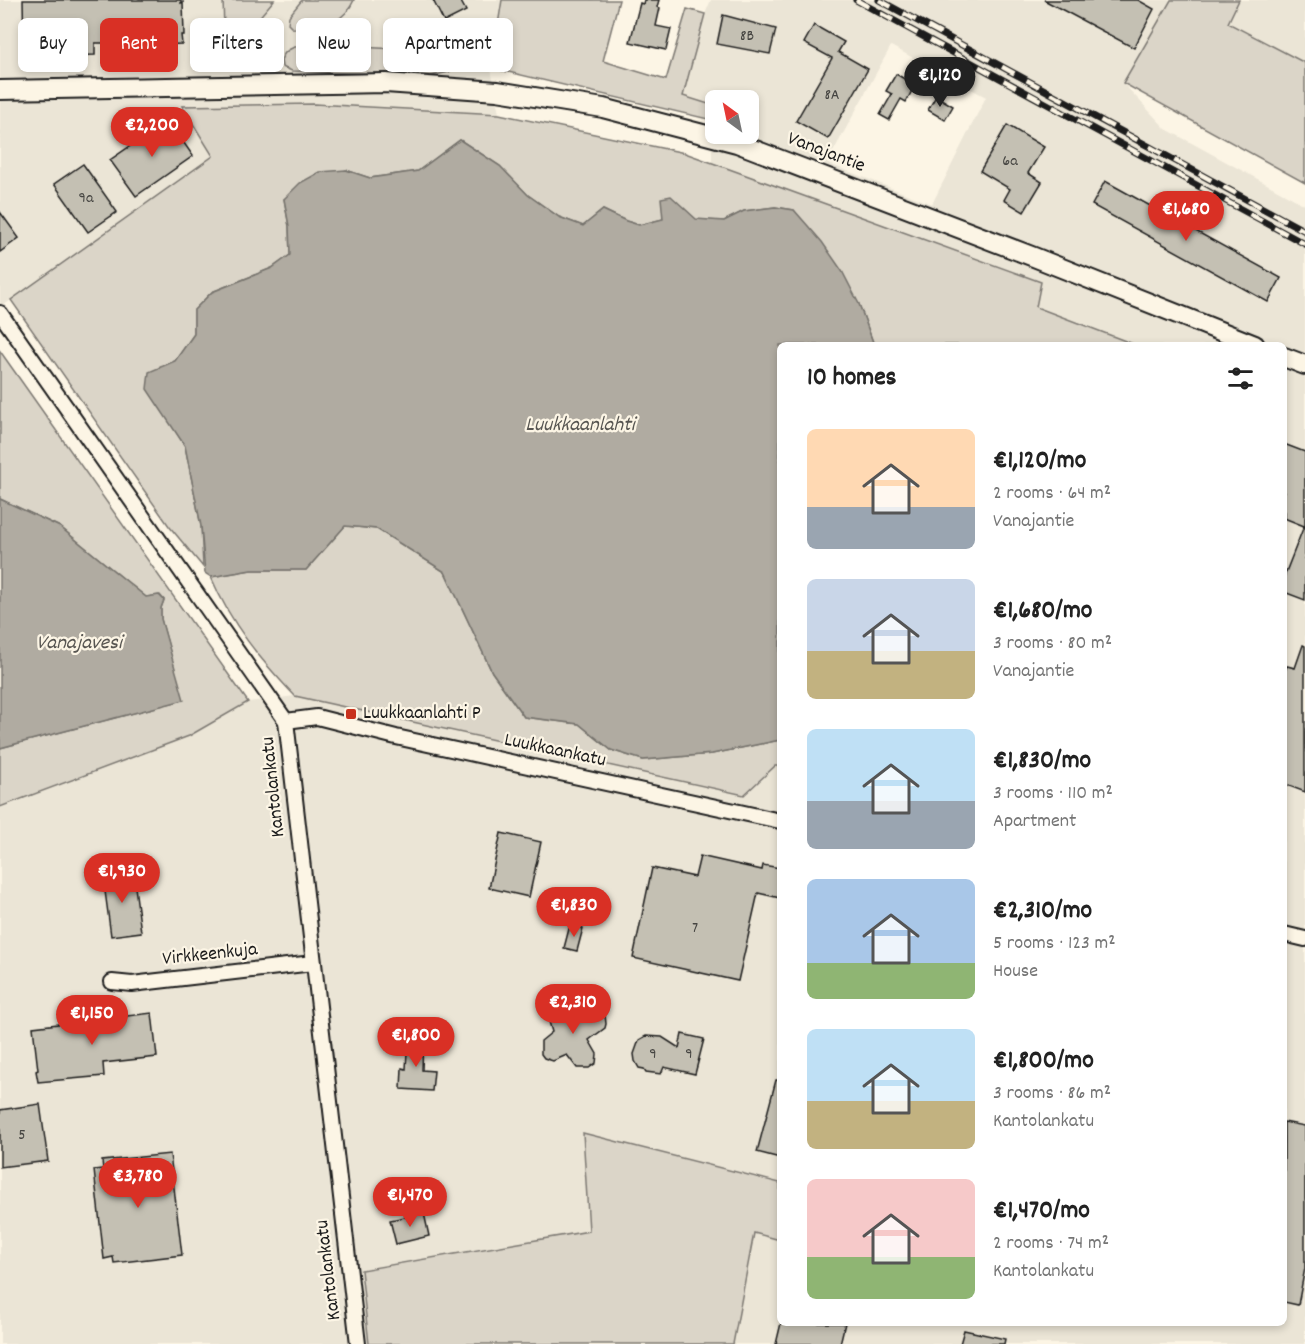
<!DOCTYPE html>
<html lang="en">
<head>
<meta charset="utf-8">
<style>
	:root { --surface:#fff; --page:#f2f2f2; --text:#222; --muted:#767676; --accent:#d93025 }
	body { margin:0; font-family:Dekko,sans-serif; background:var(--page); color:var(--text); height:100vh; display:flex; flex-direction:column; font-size:22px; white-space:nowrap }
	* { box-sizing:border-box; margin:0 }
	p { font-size:20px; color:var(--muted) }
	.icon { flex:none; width:33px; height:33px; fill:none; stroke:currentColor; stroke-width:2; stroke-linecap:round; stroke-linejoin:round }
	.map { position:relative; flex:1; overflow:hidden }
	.sheet { position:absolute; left:777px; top:342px; width:510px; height:984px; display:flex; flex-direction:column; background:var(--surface); border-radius:9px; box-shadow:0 3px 9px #0003 }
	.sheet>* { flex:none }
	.guide { position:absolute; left:18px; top:18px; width:570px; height:54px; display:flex; gap:12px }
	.needle { width:39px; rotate:327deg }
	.buttons { position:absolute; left:705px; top:90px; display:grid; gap:12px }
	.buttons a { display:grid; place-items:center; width:54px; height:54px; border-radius:9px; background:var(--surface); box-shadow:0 3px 9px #0003; font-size:30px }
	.price { position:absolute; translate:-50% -51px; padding:0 14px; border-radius:21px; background:var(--accent); color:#fff; font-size:20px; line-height:39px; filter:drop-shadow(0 2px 3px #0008) }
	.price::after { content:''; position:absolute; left:50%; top:36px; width:18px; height:14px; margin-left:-9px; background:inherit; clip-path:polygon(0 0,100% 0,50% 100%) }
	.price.on { background:#222; color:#fff }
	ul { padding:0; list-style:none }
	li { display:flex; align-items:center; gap:18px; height:150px; padding:0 30px }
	li span { display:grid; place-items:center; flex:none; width:168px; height:120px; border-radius:9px; color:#555 }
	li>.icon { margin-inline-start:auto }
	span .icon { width:72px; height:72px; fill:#fffc; stroke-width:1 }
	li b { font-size:26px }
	h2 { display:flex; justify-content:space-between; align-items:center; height:72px; padding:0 30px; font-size:26px }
	.pill { padding:0 21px; border-radius:9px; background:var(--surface); box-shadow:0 3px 9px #0003; font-size:21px; line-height:54px }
	.pill.on { background:var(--accent); color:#fff }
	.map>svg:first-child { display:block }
	.built { fill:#ebe5d6; fill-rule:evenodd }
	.green { fill:#dbd5c8; stroke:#7c7872; stroke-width:1.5 }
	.water { fill:#b0aba1; stroke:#75726c; stroke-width:1.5 }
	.building { fill:#c4c0b3; stroke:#1c1c1c; stroke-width:1.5 }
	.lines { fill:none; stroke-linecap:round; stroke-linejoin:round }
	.minor-casing { stroke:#1c1c1c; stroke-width:18 }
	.tertiary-casing { stroke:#1c1c1c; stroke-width:22 }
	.minor { stroke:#fcf5e5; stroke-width:14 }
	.tertiary { stroke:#fcf5e5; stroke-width:18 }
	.rail-casing { stroke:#1c1c1c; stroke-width:7 }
	.rail { stroke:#fcf5e5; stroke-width:4.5; stroke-dasharray:14; stroke-linecap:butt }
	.poi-dot { fill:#c8321e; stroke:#fcf5e5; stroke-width:2 }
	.labels { text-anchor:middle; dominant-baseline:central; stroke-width:4.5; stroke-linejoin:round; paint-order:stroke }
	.number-label { font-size:16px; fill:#464542 }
	.street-label { font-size:20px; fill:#1c1c1c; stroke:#fcf5e5 }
	.poi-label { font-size:20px; fill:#1c1c1c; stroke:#fcf5e5; text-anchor:start }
	.water-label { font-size:21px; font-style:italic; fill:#575551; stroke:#fcf5e5 }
</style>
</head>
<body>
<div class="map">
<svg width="1305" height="1344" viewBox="0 0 1305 1344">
	<rect width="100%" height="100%" fill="#fcf5e5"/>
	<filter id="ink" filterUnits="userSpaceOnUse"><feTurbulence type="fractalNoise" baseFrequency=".0167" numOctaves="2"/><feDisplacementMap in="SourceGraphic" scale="12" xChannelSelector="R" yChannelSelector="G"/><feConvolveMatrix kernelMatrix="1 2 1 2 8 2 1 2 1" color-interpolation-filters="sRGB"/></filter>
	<g filter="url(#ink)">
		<g class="built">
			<polygon points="0,0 502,0 491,68 499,114 314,104 183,106 213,156 0,308"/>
			<path d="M 711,0 L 1171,0 L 1123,83 L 1166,129 L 1305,205 L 1305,1344 L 0,1344 L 0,807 L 189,736 L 248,702 L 295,696 L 619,766 L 780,766 L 780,1323 L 1284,1323 L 1284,345 L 1009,345 L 1041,282 L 712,163 L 712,120 L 715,114 L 716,134 L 748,134 L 748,100 L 716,100 L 715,106 L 683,96 L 705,14 ZM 891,46 L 986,97 L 932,204 L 827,163 Z"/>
			<polygon points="1239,0 1305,0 1305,63 1227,23"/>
		</g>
		<g class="green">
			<polygon points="223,0 274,0 257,20 255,64 219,66 214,62 214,56 225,56"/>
			<path d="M 302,0 L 354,0 C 343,25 317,30 292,28 L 288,24 L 289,16 Z"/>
			<polygon points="502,0 619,0 603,61 666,80 687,9 705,14 683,96 715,106 715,114 712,120 491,68"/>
			<polygon points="1171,0 1239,0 1228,23 1305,63 1305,183 1123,83"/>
			<path d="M 317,45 L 439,51 L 450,56 L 455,67 L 449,72 L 431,76 L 292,71 L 282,67 L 281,60 C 286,44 303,46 317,45 Z"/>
			<polygon points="314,104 499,114 685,153 1041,282 1036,307 1136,345 874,345 859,304 794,210 775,207 744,211 724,221 663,219 639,225 626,221 603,210 583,226 559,217 528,195 500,166 460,140 418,171 370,178 346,170 284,199 289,226 290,255 272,268 212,292 194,310 194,334 175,361 160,366 148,389 185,446 201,526 203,567 169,526 11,300 213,156 182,106"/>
			<polygon points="0,351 248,702 189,736 0,807 0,748 183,700 161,619 161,608 164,600 160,595 146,597 60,527 0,499"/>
			<path d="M 345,526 L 377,529 L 445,572 L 492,672 L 524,717 L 579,724 L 611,750 L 643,760 L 712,754 L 780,740 L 780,766 L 775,766 L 744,795 L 295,696 C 259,658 232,626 211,577 L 251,570 L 306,570 Z"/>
			<polygon points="583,1133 780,1183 780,1240 754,1233 733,1344 369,1344 361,1270 589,1231"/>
		</g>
		<g class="water">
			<polygon points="460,140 500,166 528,195 559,217 583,226 603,210 626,221 639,225 663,219 661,198 671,196 696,219 724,221 744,211 775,207 794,210 822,242 842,271 859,304 874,345 780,345 780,740 712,754 643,760 611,750 579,724 524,717 492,672 445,572 377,529 345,526 306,570 251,570 211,577 205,573 201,526 185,446 147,389 149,372 175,361 194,334 194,310 212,292 272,268 290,255 289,226 284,199 300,183 320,172 346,170 370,178 418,171"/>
			<polygon points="0,499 60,527 146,597 159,595 164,600 161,608 161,619 184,700 0,748"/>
		</g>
		<g class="building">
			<polygon points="23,0 181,0 181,3 183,2 184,35 181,35 182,44 124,46 114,43 95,43 95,55 61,56 61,49 24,50"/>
			<polygon points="433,0 460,0 466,11 444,22"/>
			<polygon points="644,0 659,0 657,7 660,8 656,26 671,29 666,50 630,42 640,3 643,4"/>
			<polygon points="1044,0 1138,0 1154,9 1134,48"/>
			<polygon points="723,15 776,29 770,54 717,44"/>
			<polygon points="814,25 844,42 838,52 868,69 828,139 796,121 832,58 804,43"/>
			<polygon points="896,74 915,85 906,102 901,99 889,120 880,115 892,94 886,91"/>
			<polygon points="936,96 953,106 945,120 928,110"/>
			<polygon points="168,120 193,156 136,196 110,160"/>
			<polygon points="1007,125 1044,147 1028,173 1042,182 1024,212 1004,200 1010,189 980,171"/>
			<polygon points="83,164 117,212 88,232 54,184"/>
			<polygon points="1105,181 1281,278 1268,302 1092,205"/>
			<polygon points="0,212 19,238 0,252"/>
			<polygon points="1284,444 1305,452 1305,600 1284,592 1284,577 1304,526 1284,518"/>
			<polygon points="1303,645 1305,646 1305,792 1284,784 1284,673 1287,666 1295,668"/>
			<polygon points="501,833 541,842 529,897 489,888"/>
			<polygon points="700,856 762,870 763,865 780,868 780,898 758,893 738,981 633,958 652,868 695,877"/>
			<polygon points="133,872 141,932 111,936 103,876"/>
			<polygon points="570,925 583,928 577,951 564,948"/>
			<polygon points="564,1003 572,1007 577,1015 593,1008 598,1009 605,1015 606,1024 605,1028 589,1040 597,1054 596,1063 589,1068 577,1068 567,1055 553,1061 544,1058 541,1054 541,1041 552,1032 548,1018 550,1010 556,1004"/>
			<polygon points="152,1013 157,1057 103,1063 104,1076 38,1082 36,1071 38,1070 33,1027"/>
			<polygon points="682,1034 704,1039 695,1074 664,1067 661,1074 646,1072 644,1069 639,1068 635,1061 634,1054 639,1040 646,1036 662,1037 679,1048"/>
			<polygon points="408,1036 423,1037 422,1070 434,1071 432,1091 401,1089 402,1068 406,1069"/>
			<polygon points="776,1080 780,1080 780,1158 757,1152"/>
			<polygon points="40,1104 48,1161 0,1167 0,1110"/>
			<polygon points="1284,1122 1305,1126 1305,1268 1298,1305 1284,1302"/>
			<polygon points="170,1154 182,1255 114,1263 113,1257 104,1259 94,1170 103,1169 102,1161"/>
			<polygon points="424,1213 429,1236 396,1244 390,1220"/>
			<polygon points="781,1323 845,1323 840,1344 776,1344"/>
			<polygon points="964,1330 1005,1339 1004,1344 960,1344"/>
		</g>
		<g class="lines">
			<defs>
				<g id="minor">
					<polyline points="0,313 286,721 358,1344"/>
					<polyline points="286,721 317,717 396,737 780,821"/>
					<polyline points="1284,934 1305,939"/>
					<polyline points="112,982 132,984 313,963"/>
				</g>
				<g id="tertiary">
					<polyline points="0,90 386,83 497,91 603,108 737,143 1034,257 1255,345"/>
					<polyline points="1284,357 1305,365"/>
				</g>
			</defs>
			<use href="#minor" class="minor-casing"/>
			<use href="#tertiary" class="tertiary-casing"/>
			<use href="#minor" class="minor"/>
			<use href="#tertiary" class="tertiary"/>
			<defs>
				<g id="rail">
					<polyline points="856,0 1305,244"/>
					<polyline points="879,0 1305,231"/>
				</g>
			</defs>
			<use href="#rail" class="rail-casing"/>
			<use href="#rail" class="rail"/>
		</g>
	</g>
	<rect class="poi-dot" x="345" y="708" width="12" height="12" rx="3"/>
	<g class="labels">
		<g class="number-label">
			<text x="747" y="36">8B</text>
			<text x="832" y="95">8A</text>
			<text x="1010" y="161">6a</text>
			<text x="86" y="198">9a</text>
			<text x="695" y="928">7</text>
			<text x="653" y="1054">9</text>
			<text x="689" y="1054">9</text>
			<text x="22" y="1135">5</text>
		</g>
		<g class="street-label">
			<text transform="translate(826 153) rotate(21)">Vanajantie</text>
			<text transform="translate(555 751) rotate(12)">Luukkaankatu</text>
			<text transform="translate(274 787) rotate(-96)">Kantolankatu</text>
			<text transform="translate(210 955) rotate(-6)">Virkkeenkuja</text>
			<text transform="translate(329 1270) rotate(-97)">Kantolankatu</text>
		</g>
		<g class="poi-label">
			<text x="363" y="714">Luukkaanlahti P</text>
		</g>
		<g class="water-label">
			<text x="580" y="426">Luukkaanlahti</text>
			<text x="79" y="644">Vanajavesi</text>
		</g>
	</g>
</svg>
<div class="buttons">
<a><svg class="needle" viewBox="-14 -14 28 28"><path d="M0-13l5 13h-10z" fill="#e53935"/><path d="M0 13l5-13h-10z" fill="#767676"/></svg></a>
</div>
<b class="price on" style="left:940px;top:108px">€1,120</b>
<b class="price" style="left:152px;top:158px">€2,200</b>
<b class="price" style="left:1186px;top:242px">€1,680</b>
<b class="price" style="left:122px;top:904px">€1,930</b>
<b class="price" style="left:574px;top:938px">€1,830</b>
<b class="price" style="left:573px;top:1035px">€2,310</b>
<b class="price" style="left:92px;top:1046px">€1,150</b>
<b class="price" style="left:416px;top:1068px">€1,800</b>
<b class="price" style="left:138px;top:1209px">€3,780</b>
<b class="price" style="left:410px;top:1228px">€1,470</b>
<div class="guide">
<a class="pill">Buy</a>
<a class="pill on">Rent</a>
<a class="pill">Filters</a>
<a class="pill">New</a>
<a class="pill">Apartment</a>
</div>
<section class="sheet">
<h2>10 homes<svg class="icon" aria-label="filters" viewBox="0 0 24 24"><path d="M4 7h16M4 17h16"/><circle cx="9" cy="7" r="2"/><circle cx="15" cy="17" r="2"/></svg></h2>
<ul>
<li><span style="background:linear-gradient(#ffd9b3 65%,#9aa5b1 0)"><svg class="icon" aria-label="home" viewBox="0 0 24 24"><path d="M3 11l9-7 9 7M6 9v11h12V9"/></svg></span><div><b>€1,120/mo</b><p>2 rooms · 64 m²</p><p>Vanajantie</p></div></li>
<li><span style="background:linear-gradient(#c9d6e8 60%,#c2b280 0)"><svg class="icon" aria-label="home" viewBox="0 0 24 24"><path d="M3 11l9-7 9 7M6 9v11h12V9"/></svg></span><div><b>€1,680/mo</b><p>3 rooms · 80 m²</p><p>Vanajantie</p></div></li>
<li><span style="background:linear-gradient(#bfe0f5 60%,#9aa5b1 0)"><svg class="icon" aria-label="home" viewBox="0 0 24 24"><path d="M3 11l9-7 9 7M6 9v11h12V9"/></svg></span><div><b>€1,830/mo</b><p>3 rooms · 110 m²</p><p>Apartment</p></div></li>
<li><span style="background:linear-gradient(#a9c7e8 70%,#8fb573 0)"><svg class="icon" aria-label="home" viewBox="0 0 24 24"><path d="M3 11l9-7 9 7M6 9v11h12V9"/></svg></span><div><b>€2,310/mo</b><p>5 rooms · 123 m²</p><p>House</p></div></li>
<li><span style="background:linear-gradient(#bfe0f5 60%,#c2b280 0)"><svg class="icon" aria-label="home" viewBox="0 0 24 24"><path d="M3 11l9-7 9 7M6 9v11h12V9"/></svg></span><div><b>€1,800/mo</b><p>3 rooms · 86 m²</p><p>Kantolankatu</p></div></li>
<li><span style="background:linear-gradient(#f6c9c9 65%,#8fb573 0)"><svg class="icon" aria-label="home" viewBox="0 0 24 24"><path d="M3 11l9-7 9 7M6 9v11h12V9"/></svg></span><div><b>€1,470/mo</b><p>2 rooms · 74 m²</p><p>Kantolankatu</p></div></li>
</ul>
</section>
</div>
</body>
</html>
